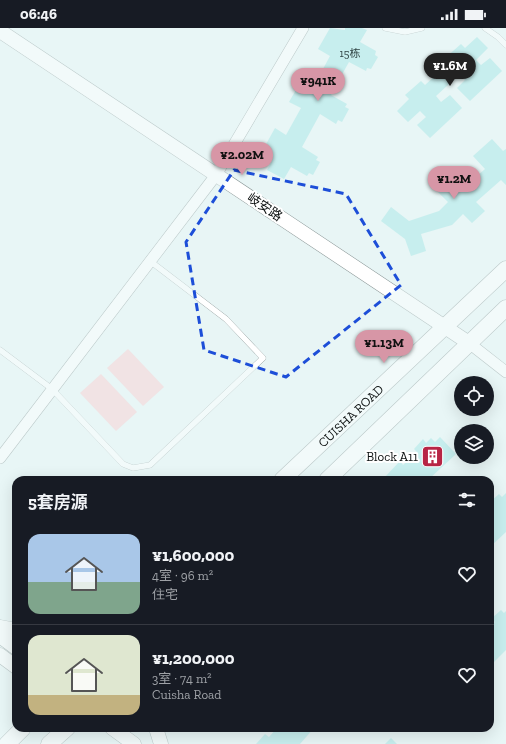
<!DOCTYPE html>
<html lang="zh">
<head>
<meta charset="utf-8">
<style>
	:root { --surface:#171b24; --page:#242831; --text:#f1f3f6; --muted:#9ea1a6; --line:#363941; --accent:#d796a6 }
	body { margin:0; font-family:"Zilla Slab","Noto Sans SC",serif; background:var(--page); color:var(--text); height:100vh; display:flex; flex-direction:column; font-size:15px; white-space:nowrap }
	* { box-sizing:border-box; margin:0 }
	p { font-size:13px; color:var(--muted) }
	.icon { flex:none; width:22px; height:22px; fill:none; stroke:currentColor; stroke-width:2; stroke-linecap:round; stroke-linejoin:round }
	.map { position:relative; flex:1; overflow:hidden }
	.drawer { position:absolute; left:12px; top:448px; width:482px; height:256px; display:flex; flex-direction:column; background:var(--surface); border-radius:12px; box-shadow:0 4px 16px #0002 }
	.drawer>* { flex:none }
	.buttons { position:absolute; left:454px; top:348px; display:grid; gap:8px }
	.buttons a { display:grid; place-items:center; width:40px; height:40px; border-radius:50%; background:var(--surface); box-shadow:0 4px 16px #0002; font-size:20px }
	.price { position:absolute; translate:-50% -34px; padding:0 9px; border-radius:14px; background:var(--accent); color:#111; font-size:13px; line-height:26px; filter:drop-shadow(0 1px 2px #0008) }
	.price::after { content:''; position:absolute; left:50%; top:24px; width:12px; height:9px; margin-left:-6px; background:inherit; clip-path:polygon(0 0,100% 0,50% 100%) }
	.price.selected { background:#222; color:#fff }
	ul { padding:0; list-style:none }
	li { display:flex; align-items:center; gap:12px; height:100px; padding:0 16px }
	li+li { border-top:1px solid var(--line) }
	li span { display:grid; place-items:center; flex:none; width:112px; height:80px; border-radius:12px; color:#555 }
	li>.icon { margin-inline-start:auto }
	span .icon { width:48px; height:48px; fill:#fffc; stroke-width:1 }
	li b { font-size:17px }
	h2 { display:flex; justify-content:space-between; align-items:center; height:48px; padding:0 16px; font-size:17px }
	.status { display:flex; justify-content:space-between; align-items:center; height:28px; padding:0 20px; background:var(--surface); direction:ltr }
	.status svg { height:11px; fill:currentColor }
	.map>svg:first-child { display:block }
	.green { fill:#fcccce }
	.building { fill:#a1e5e4 }
	.lines { fill:none; stroke-linecap:round; stroke-linejoin:round }
	.service-casing { stroke:#889494; stroke-width:6 }
	.minor-casing { stroke:#889494; stroke-width:12 }
	.tertiary-casing { stroke:#889494; stroke-width:15 }
	.secondary-casing { stroke:#889494; stroke-width:17 }
	.service { stroke:#fff; stroke-width:5.5 }
	.minor { stroke:#fff; stroke-width:11 }
	.tertiary { stroke:#fff; stroke-width:14 }
	.secondary { stroke:#fff; stroke-width:16 }
	.marked { fill:none; stroke:#1d4ed8; stroke-width:3; stroke-dasharray:8 5; stroke-linejoin:round }
	.labels { text-anchor:middle; dominant-baseline:central; stroke-width:4; stroke-linejoin:round; paint-order:stroke }
	.number-label { font-size:11px; fill:#304444 }
	.street-label { font-size:13px; fill:#0b0f0f; stroke:#fff }
	.poi-label { font-size:13px; fill:#0b0f0f; stroke:#fff; text-anchor:end }
</style>
</head>
<body>
<div class="status"><b>06:46</b><svg viewBox="0 0 49 12"><path d="M0 12V9h3v3zM5 12V6h3v6zM10 12V3h3v9zM15 12V0h3v12zM26 1h20v11H26zM47 4h2v5h-2z"/></svg></div>
<div class="map">
<svg width="506" height="716" viewBox="0 0 506 716">
	<rect width="100%" height="100%" fill="#e8f5f5"/>
	<g class="green">
		<polygon points="128,321 164,359 143,378 107,340"/>
		<polygon points="101,346 137,384 116,403 80,365"/>
	</g>
	<g class="building">
		<polygon points="330,0 345,2 345,0 362,0 367,2 360,14 376,23 375,27 378,29 371,41 367,40 366,43 349,34 340,50 331,67 347,76 345,79 349,81 342,94 338,92 336,96 320,86 302,119 318,129 316,132 320,134 313,147 309,145 307,148 291,139 284,151 267,142 272,133 260,127 275,100 286,107 301,80 289,74 304,48 315,54 323,41 330,28 318,21"/>
		<polygon points="477,9 488,20 476,32 481,37 490,30 502,43 470,73 457,60 465,52 460,46 436,68 441,74 450,67 462,80 430,110 417,97 426,89 420,83 408,94 397,83 409,71 405,67 421,53 425,57 449,35 445,30 461,16 465,20"/>
		<polygon points="492,111 503,123 506,121 506,157 501,152 476,174 485,183 472,195 463,186 452,197 421,206 426,223 411,228 405,211 381,193 391,179 409,193 439,183 448,174 436,162 455,145 467,157 485,141 473,128"/>
		<polygon points="440,409 456,426 428,452 386,452 384,450 400,433 403,437 417,424 414,421 423,411 426,415 431,410 435,414"/>
		<polygon points="506,465 506,504 490,519 490,481 492,478 490,474 499,466 502,469"/>
		<polygon points="501,582 504,585 506,583 506,622 490,638 490,599 495,594 491,591"/>
		<polygon points="277,700 314,700 300,716 256,716 265,706 269,709"/>
		<polygon points="391,710 397,716 385,716"/>
	</g>
	<g class="lines">
		<defs>
			<g id="service">
				<polyline points="385,0 405,4 422,0"/>
				<polyline points="485,0 498,9 506,17"/>
				<polyline points="0,322 52,361 123,436 133,440 150,437 263,330 226,291 150,233"/>
			</g>
			<g id="minor">
				<polyline points="469,315 506,344"/>
				<polyline points="0,430 216,147 303,0"/>
			</g>
			<g id="tertiary">
				<polyline points="0,3 469,315"/>
				<polyline points="0,599 16,602"/>
				<polyline points="0,608 16,620"/>
				<polyline points="0,627 16,639"/>
				<polyline points="112,700 134,716"/>
				<polyline points="156,700 161,716"/>
			</g>
			<g id="secondary">
				<path id="s1" d="M 282,452 L 506,241"/>
				<polyline points="327,452 506,280"/>
				<polyline points="7,716 23,700"/>
				<polyline points="49,716 67,700"/>
			</g>
		</defs>
		<use href="#service" class="service-casing"/>
		<use href="#minor" class="minor-casing"/>
		<use href="#tertiary" class="tertiary-casing"/>
		<use href="#secondary" class="secondary-casing"/>
		<use href="#service" class="service"/>
		<use href="#minor" class="minor"/>
		<use href="#tertiary" class="tertiary"/>
		<use href="#secondary" class="secondary"/>
	</g>
	<path d="M0 0H506V716H0ZM 234,142 L 346,166 L 401,257 L 286,349 L 204,322 L 186,214 Z" fill="#e8f5f5" fill-opacity=".55" fill-rule="evenodd"/>
	<path class="marked" d="M 234,142 L 346,166 L 401,257 L 286,349 L 204,322 L 186,214 Z"/>
	<defs>
		<symbol id="building-square" viewBox="-11 -11 22 22"><rect x="-9" y="-9" width="18" height="18" rx="4" fill="#b72545" stroke="#fff"/><path d="M-4-6H4V6H1V3H-1V6H-4ZM-2.5-4.3h1.7v1.8h-1.7ZM.8-4.3h1.7v1.8H.8ZM-2.5-1h1.7V.8h-1.7ZM.8-1h1.7V.8H.8Z" fill="#fff"/></symbol>
	</defs>
	<g fill-rule="evenodd">
		<use href="#building-square" x="420" y="416" width="25" height="25"/>
	</g>
	<g class="labels">
		<g class="number-label">
			<text x="350" y="25">15栋</text>
		</g>
		<g class="street-label">
			<text transform="translate(265 179) rotate(34)">岐安路</text>
			<text stroke="none"><textPath href="#s1" startOffset="94">CUISHA ROAD</textPath></text>
		</g>
		<g class="poi-label">
			<text x="418" y="428">Block A11</text>
		</g>
	</g>
</svg>
<div class="buttons">
<a><svg class="icon" aria-label="locate" viewBox="0 0 24 24"><circle cx="12" cy="12" r="6"/><path d="M12 2v4M12 18v4M2 12h4M18 12h4"/></svg></a>
<a><svg class="icon" aria-label="layers" viewBox="0 0 24 24"><path d="M12 4l9 5-9 5-9-5zM3 14l9 5 9-5"/></svg></a>
</div>
<b class="price selected" style="left:450px;top:59px">¥1.6M</b>
<b class="price" style="left:318px;top:74px">¥941K</b>
<b class="price" style="left:242px;top:148px">¥2.02M</b>
<b class="price" style="left:454px;top:172px">¥1.2M</b>
<b class="price" style="left:384px;top:336px">¥1.13M</b>
<section class="drawer">
<h2>5套房源<svg class="icon" aria-label="filters" viewBox="0 0 24 24"><path d="M4 7h16M4 17h16"/><circle cx="9" cy="7" r="2"/><circle cx="15" cy="17" r="2"/></svg></h2>
<ul>
<li><span style="background:linear-gradient(#a9c7e8 60%,#7fa58c 0)"><svg class="icon" aria-label="home" viewBox="0 0 24 24"><path d="M3 11l9-7 9 7M6 9v11h12V9"/></svg></span><div><b>¥1,600,000</b><p>4室 · 96 m²</p><p>住宅</p></div><svg class="icon" aria-label="heart" viewBox="0 0 24 24"><path d="M12 20l-8-8c-3-5 5-10 8-4 3-6 11-1 8 4z"/></svg></li>
<li><span style="background:linear-gradient(#dfe7d0 75%,#c2b280 0)"><svg class="icon" aria-label="home" viewBox="0 0 24 24"><path d="M3 11l9-7 9 7M6 9v11h12V9"/></svg></span><div><b>¥1,200,000</b><p>3室 · 74 m²</p><p>Cuisha Road</p></div><svg class="icon" aria-label="heart" viewBox="0 0 24 24"><path d="M12 20l-8-8c-3-5 5-10 8-4 3-6 11-1 8 4z"/></svg></li>
</ul>
</section>
</div>
</body>
</html>
